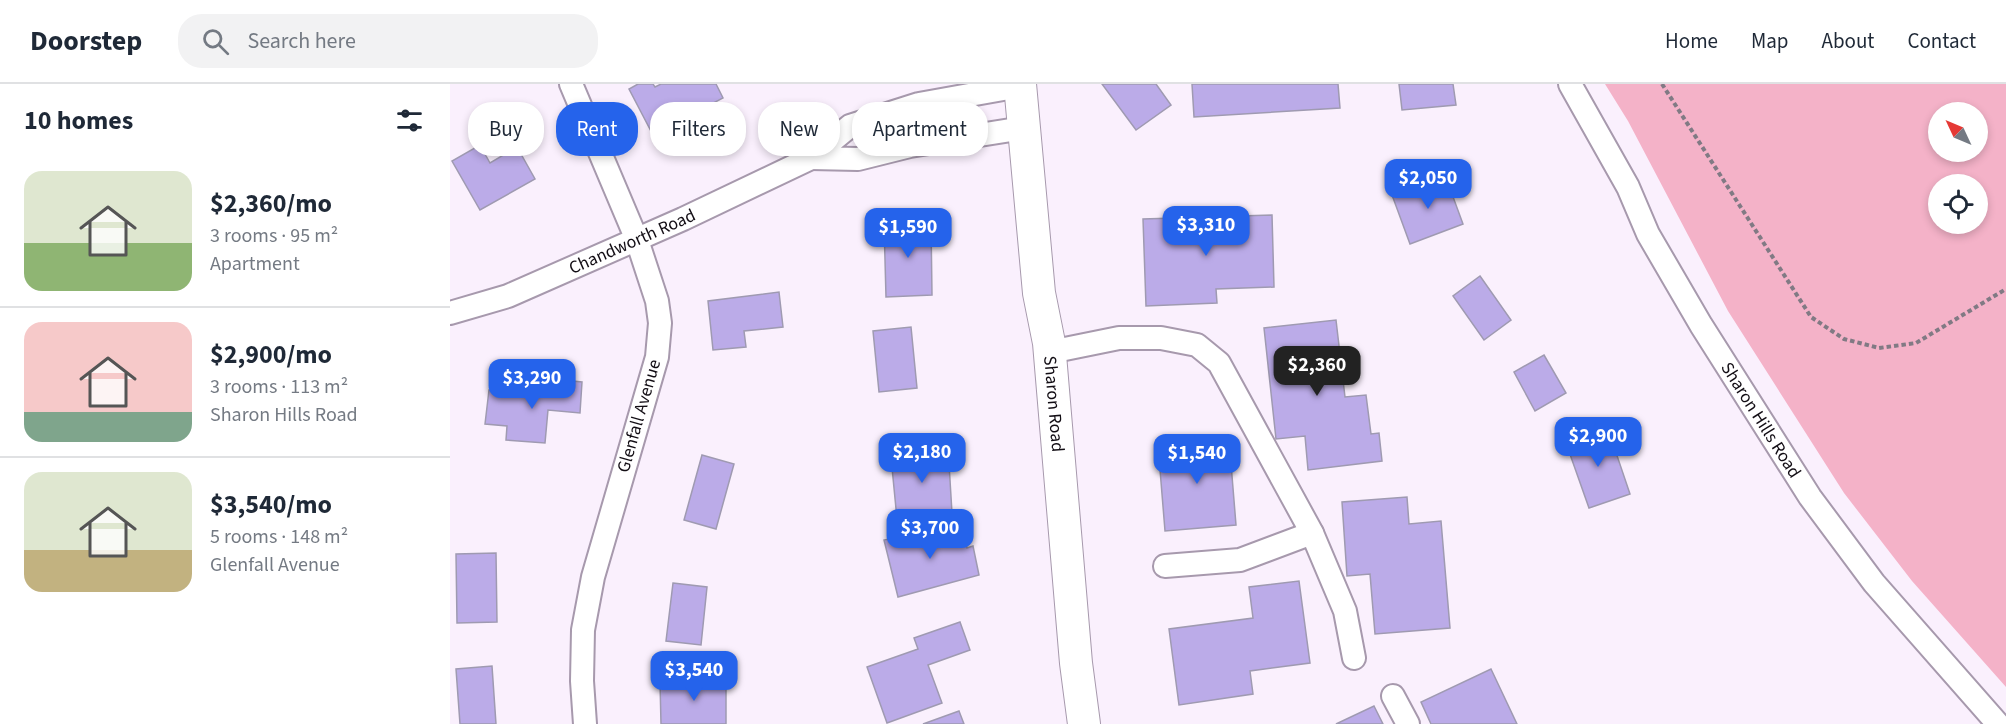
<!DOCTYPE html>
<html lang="en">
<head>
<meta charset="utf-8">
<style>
	:root { --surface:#fff; --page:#f2f2f3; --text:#1f2937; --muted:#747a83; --line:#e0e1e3; --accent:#2563eb }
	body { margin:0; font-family:"Source Sans 3",sans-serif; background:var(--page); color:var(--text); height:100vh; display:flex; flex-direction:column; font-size:22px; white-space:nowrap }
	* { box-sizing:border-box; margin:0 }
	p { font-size:20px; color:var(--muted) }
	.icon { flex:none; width:33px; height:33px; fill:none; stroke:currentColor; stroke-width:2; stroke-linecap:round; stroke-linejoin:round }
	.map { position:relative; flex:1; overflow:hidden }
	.side { display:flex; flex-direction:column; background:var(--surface); width:450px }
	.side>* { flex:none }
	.banner { position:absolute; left:18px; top:18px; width:570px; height:54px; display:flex; gap:12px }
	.needle { width:39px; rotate:314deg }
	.controls { position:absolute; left:1478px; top:18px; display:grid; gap:12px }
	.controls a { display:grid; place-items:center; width:60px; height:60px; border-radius:50%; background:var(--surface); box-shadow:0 3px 9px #0003; font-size:30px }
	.price { position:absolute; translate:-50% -51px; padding:0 14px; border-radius:12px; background:var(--accent); color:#fff; font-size:20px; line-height:39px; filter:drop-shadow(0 2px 3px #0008) }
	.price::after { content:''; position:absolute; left:50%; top:36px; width:18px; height:14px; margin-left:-9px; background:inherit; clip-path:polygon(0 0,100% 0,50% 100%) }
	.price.active { background:#222; color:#fff }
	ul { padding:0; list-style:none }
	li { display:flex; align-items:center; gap:18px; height:150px; padding:0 24px }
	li+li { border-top:2px solid var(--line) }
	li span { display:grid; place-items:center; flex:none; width:168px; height:120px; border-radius:18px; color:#555 }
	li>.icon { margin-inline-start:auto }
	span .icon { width:72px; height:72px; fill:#fffc; stroke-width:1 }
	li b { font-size:26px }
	h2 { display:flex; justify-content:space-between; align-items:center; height:72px; padding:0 24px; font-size:26px }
	.pill { padding:0 21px; border-radius:24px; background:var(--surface); box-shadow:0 3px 9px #0003; font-size:21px; line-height:54px }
	.pill.active { background:var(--accent); color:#fff }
	header { display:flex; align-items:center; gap:36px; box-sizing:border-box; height:84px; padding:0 30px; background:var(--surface); border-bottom:2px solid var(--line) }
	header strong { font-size:28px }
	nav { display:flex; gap:33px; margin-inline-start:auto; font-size:21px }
	.search { width:420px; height:54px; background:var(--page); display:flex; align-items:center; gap:15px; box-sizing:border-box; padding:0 21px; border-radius:24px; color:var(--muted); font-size:22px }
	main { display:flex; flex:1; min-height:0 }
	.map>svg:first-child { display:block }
	.green { fill:#f4b2c8; fill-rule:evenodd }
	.building { fill:#bbabe8; stroke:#9f9ab1; stroke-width:1.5 }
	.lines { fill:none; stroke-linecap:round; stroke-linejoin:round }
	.street-casing { stroke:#a799ad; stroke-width:26 }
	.secondary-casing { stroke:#a799ad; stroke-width:34 }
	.path { stroke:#817a84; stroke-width:4; stroke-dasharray:4.5 3; stroke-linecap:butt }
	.street { stroke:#fff; stroke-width:22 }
	.secondary { stroke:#fff; stroke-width:32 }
	.labels { text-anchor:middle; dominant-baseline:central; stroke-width:4.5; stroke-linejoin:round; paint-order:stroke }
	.street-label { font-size:18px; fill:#120d14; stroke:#fff }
</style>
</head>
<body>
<header>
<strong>Doorstep</strong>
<div class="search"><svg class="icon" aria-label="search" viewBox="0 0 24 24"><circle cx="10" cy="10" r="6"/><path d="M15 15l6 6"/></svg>Search here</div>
<nav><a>Home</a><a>Map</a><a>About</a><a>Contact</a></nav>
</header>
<main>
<section class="side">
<h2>10 homes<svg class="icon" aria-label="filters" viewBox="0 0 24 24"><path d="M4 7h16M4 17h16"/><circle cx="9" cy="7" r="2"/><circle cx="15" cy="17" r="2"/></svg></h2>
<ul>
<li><span style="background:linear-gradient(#dfe7d0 60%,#8fb573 0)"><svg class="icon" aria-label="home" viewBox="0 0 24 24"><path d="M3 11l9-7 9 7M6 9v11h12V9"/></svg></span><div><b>$2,360/mo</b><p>3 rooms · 95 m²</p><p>Apartment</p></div></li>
<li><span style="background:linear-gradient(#f6c9c9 75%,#7fa58c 0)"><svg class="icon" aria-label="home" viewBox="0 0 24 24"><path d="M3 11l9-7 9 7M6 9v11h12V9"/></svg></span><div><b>$2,900/mo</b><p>3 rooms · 113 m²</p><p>Sharon Hills Road</p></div></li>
<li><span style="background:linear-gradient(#dfe7d0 65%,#c2b280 0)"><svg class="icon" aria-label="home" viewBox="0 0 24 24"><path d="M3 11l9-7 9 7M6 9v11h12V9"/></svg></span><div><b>$3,540/mo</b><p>5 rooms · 148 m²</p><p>Glenfall Avenue</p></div></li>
</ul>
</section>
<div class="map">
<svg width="1556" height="640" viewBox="0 0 1556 640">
	<rect width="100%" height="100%" fill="#faf0fd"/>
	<path class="green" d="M 1155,0 L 1556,0 L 1556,603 L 1462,497 L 1394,409 L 1278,227 L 1178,37 ZM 1488,28 L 1527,28 L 1527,68 L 1488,68 ZM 1527,100 L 1527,140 L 1488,140 L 1488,100 Z"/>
	<g class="building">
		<polygon points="188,0 203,0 205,3 211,0 266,0 273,14 203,51 179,5"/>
		<polygon points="652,0 706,0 721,21 686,46"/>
		<polygon points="742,0 888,0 890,24 744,33"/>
		<polygon points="949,0 1003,0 1006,21 952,26"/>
		<polygon points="30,61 40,79 67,63 85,95 30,126 2,77"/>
		<polygon points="995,91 1013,140 960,160 942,111"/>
		<polygon points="822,131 824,203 766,205 767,219 696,222 693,135"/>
		<polygon points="481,138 482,211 436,213 434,139"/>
		<polygon points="1030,192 1061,236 1034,256 1003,212"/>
		<polygon points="329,208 333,243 294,247 296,263 263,266 258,217"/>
		<polygon points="886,236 895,313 916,311 921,350 929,349 932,377 858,386 855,352 826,355 814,244"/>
		<polygon points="461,243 467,304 429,308 423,247"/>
		<polygon points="1094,271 1116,309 1085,327 1064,288"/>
		<polygon points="102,295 132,298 130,329 98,326 95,359 56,356 57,342 35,340 39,306 100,311"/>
		<polygon points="1158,345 1180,410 1139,424 1116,359"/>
		<polygon points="779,355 786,441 715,447 708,361"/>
		<polygon points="498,363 502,429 447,435 441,373"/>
		<polygon points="252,371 284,380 266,445 234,436"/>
		<polygon points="957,413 959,440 991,437 1000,544 925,550 920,490 897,492 892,418"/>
		<polygon points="511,440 517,464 523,462 529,491 448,513 434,456"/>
		<polygon points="46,469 47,538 7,539 6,470"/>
		<polygon points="849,497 860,579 800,587 803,610 729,621 719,545 803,534 799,503"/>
		<polygon points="223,499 257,503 251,561 216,557"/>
		<polygon points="510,538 520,566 478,581 492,619 437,639 417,583 468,565 464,554"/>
		<polygon points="42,582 46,640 10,640 6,585"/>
		<polygon points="1041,585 1067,640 981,640 971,618"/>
		<polygon points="276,596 276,640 211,640 210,598"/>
		<polygon points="924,622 933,640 886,640"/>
		<polygon points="509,627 514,640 473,640"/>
	</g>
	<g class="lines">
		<defs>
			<g id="street">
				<polyline points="121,0 187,156 207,217 210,239 207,273 143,493 133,546 132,597 135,640"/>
				<path id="s1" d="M 1120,0 L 1178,103 L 1198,150 L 1251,241 L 1360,413 L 1424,499 L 1548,640"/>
				<polyline points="570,2 469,20 400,42 361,74 408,75 460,62 574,44"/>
				<path id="s2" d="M 0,229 L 58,212 L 233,135 L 361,74"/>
				<polyline points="600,268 669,254 711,254 747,261 769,279 862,449 895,527 904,574"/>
				<polyline points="715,482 790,476 862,449"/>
				<polyline points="943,612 958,640"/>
			</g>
			<g id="secondary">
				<path id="s3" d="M 570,0 L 589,209 L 599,259 L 626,579 L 634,640"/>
			</g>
		</defs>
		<use href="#street" class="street-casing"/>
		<use href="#secondary" class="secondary-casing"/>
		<polyline class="path" points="1212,0 1361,233 1394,255 1429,264 1466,259 1556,205"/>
		<use href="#street" class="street"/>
		<use href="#secondary" class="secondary"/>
	</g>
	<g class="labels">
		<g class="street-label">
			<text stroke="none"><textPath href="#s2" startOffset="196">Chandworth Road</textPath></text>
			<text stroke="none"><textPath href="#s3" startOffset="322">Sharon Road</textPath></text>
			<text transform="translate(189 332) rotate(-74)">Glenfall Avenue</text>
			<text stroke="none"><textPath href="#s1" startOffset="387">Sharon Hills Road</textPath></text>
		</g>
	</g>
</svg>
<div class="controls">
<a><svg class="needle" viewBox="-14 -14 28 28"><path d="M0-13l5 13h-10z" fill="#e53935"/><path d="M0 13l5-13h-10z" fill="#747a83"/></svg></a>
<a><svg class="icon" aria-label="locate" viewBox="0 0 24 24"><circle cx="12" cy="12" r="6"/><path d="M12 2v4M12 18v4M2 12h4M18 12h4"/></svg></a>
</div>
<b class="price" style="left:978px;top:126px">$2,050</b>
<b class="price" style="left:756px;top:173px">$3,310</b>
<b class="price" style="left:458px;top:175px">$1,590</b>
<b class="price active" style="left:867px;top:313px">$2,360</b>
<b class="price" style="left:82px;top:326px">$3,290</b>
<b class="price" style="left:1148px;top:384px">$2,900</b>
<b class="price" style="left:472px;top:400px">$2,180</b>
<b class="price" style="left:747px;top:401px">$1,540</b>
<b class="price" style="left:480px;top:476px">$3,700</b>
<b class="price" style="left:244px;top:618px">$3,540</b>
<div class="banner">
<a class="pill">Buy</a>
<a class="pill active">Rent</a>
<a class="pill">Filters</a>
<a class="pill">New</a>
<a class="pill">Apartment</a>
</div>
</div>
</main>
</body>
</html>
